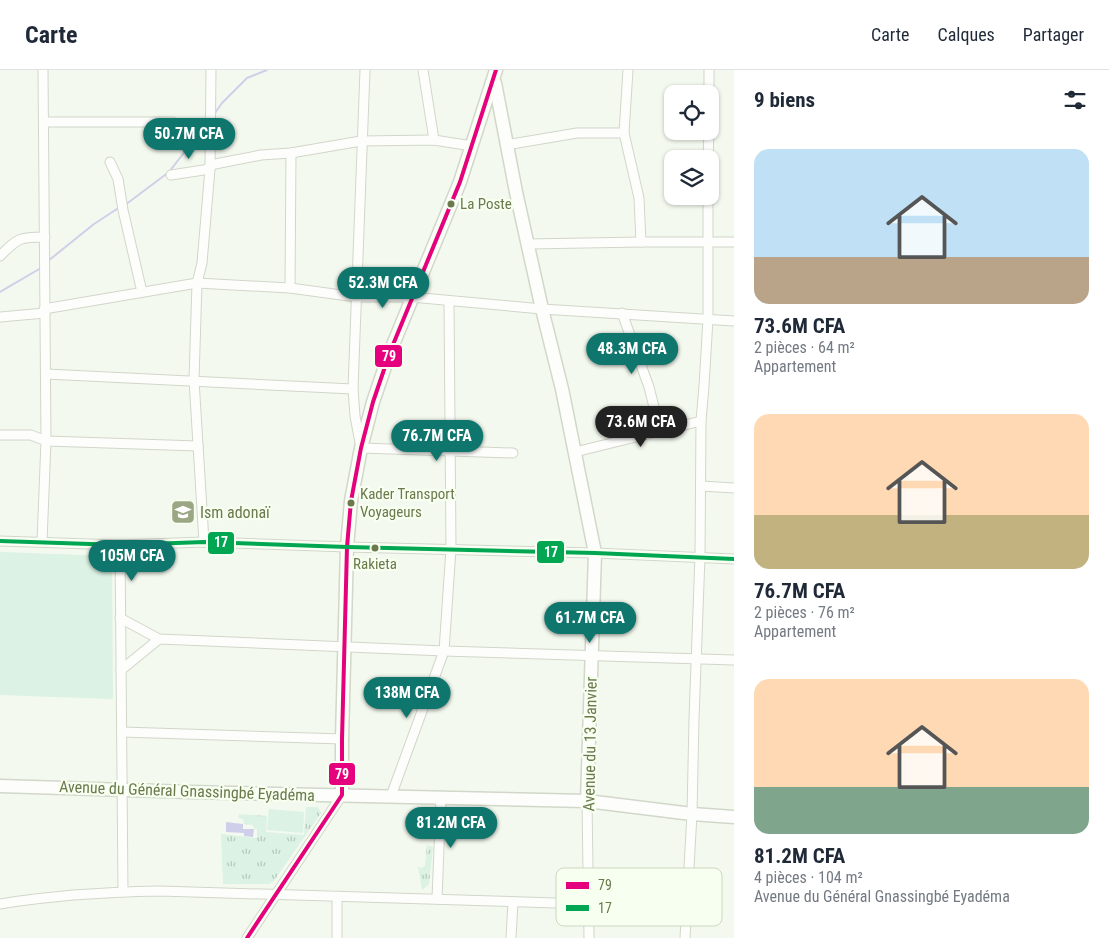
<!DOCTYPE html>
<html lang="fr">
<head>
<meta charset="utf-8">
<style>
	:root { --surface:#fff; --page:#f6f6f7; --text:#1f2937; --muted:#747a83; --line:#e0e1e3; --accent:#0f766e }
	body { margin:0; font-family:"Roboto Condensed",sans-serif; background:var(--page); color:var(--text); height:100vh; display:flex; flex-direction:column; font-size:19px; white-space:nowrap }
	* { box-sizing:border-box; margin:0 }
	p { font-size:16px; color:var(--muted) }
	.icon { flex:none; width:28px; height:28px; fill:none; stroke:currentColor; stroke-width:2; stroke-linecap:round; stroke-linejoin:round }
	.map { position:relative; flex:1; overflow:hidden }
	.panel { display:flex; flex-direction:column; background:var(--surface); width:375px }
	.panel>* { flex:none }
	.fabs { position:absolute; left:664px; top:15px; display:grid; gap:10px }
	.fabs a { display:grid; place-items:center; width:55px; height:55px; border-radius:10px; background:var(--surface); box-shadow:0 1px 4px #0004; font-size:25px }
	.price { position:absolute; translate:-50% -42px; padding:0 11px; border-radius:18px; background:var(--accent); color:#fff; font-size:16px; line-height:32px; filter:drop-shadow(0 1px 2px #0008) }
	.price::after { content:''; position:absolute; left:50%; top:30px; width:15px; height:11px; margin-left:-8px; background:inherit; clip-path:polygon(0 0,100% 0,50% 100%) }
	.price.on { background:#222; color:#fff }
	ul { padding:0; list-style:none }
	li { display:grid; align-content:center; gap:10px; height:265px; padding:0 20px }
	li span { display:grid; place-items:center; height:155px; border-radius:15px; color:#555 }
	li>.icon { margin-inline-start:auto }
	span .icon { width:90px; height:90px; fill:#fffc; stroke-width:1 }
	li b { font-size:21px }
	h2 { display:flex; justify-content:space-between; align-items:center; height:60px; padding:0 20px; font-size:21px }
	header { display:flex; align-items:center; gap:30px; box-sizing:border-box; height:70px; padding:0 25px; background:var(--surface); border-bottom:1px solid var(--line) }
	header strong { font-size:24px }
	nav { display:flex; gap:28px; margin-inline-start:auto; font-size:18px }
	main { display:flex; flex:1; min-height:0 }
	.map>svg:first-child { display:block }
	.grass { fill:url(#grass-tufts) }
	.garden { fill:#dbf2e4 }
	.water { fill:#d0cfea }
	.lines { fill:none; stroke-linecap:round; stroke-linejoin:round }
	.stream { stroke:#d0cfea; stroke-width:2 }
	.street-casing { stroke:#d1d6c9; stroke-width:11 }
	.secondary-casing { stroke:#d1d7c9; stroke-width:15 }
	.street { stroke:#fdfefc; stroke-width:9 }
	.secondary { stroke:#fdfefc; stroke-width:12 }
	.bus-1-casing { stroke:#f7fff1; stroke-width:8 }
	.bus-2-casing { stroke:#f7fff1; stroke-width:8 }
	.bus-1 { stroke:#e5007d; stroke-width:4 }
	.bus-2 { stroke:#00a651; stroke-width:4 }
	.bus-dot { fill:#6b794c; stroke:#f7fff1; stroke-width:2 }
	.labels { text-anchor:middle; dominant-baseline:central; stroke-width:4.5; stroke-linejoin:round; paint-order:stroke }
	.bus-label { font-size:15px; fill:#6b794c; stroke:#f7fff1; text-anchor:start }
	.poi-label { font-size:16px; fill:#6b794c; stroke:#f7fff1; text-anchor:start }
	.street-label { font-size:16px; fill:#6b794c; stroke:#f7fff1 }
	.key { fill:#f7fff1; stroke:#cdd7c0; stroke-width:1 }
	.key-label { font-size:14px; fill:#6b794c }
	.line-badge { stroke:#f7fff1; stroke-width:2 }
	.badge-label { font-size:14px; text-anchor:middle; font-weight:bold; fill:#fff }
</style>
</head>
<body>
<header>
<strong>Carte</strong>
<nav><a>Carte</a><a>Calques</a><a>Partager</a></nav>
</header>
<main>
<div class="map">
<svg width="734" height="868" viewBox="0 0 734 868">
	<defs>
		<pattern id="grass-tufts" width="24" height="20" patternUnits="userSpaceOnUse" patternTransform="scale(1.25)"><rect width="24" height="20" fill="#dbf2e4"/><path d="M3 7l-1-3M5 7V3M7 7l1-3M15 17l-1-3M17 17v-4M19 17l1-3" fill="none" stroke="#b6c9bb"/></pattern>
	</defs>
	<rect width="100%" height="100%" fill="#f3f9ee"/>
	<g class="grass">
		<polygon points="306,737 318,737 321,743 274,811 269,814 223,814 221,764 257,768 257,759 254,759 253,755 244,754 243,749 238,748 239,744 267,746 266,762 304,765"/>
		<polygon points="427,775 433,777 429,814 422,820 418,796 421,798 425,796"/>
	</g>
	<g class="garden">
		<polygon points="0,482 108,486 112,490 113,629 0,625"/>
		<polygon points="269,739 304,742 303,763 267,760"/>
	</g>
	<polygon class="water" points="226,752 243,754 243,759 254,759 253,767 244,766 244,763 226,762"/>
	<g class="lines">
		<g class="stream">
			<polyline points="215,43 222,33 247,8 267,0"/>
			<polyline points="125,135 169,102 207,53"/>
			<polyline points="48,191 94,154 120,137"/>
			<polyline points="0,222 41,198"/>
		</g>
		<defs>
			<g id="street">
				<polyline points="365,0 353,319 355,346 361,378 513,383"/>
				<polyline points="423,0 434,70"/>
				<polyline points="628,0 624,63 639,128 641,172"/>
				<polyline points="709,24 709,0"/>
				<polyline points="44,52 173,52"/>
				<polyline points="506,75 577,63 624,63"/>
				<polyline points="708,89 709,61"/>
				<polyline points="110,92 118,109 123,140 142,222"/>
				<polyline points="210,95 261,85 291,83 361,71 434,70 472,76"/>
				<polyline points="171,105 210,99"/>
				<polyline points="528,174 641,172 734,172"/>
				<path d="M 0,186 C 18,168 19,167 45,167"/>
				<polyline points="290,218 291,83"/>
				<polyline points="44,239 197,213 290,218 356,227 411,227 542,239 734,251"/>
				<polyline points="622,243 649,317 660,361"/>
				<polyline points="0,247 45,243"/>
				<polyline points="46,304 353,319"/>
				<polyline points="0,365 31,365 46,371 198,376"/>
				<polyline points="575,382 701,351"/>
				<polyline points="701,416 734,418"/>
				<polyline points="0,471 120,475 204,472 347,477 595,483 734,489"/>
				<polyline points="42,472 46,371 43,0"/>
				<polyline points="204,472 194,310 197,213 202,193 210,99 211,0"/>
				<polyline points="120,475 123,822"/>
				<polyline points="120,548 159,569 444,581 734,590"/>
				<polyline points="121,600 159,569"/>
				<polyline points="122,662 342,669"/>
				<polyline points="391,726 444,581 451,479 449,231"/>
				<polyline points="587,731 589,868"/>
				<polyline points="437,829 441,727"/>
				<path d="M 0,834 C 53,825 107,822 160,821 L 589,834 L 686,840"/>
				<polyline points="247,868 342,725"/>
				<polyline points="337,868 337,827"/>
				<polyline points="511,868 513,832"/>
				<polyline points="685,868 692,744 694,649 700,486 701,351 704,316 708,249 708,126"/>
			</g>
			<g id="secondary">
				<polyline points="495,13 516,122 542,239 562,319 595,483 587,731"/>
				<polyline points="0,716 190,722 587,731 692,744 734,747"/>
				<polyline points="342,725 342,669 347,477 351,431 361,378 373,332 390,282 460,112 496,0"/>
			</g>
		</defs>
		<use href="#street" class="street-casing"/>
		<use href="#secondary" class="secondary-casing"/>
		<use href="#street" class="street"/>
		<use href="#secondary" class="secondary"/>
		<defs>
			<polyline id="bus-1" points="247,868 342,725 342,669 347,477 351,431 361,378 373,332 390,282 460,112 496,0"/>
			<polyline id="bus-2" points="0,471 120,475 204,472 347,477 595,483 734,489"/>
		</defs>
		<use href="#bus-1" class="bus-1-casing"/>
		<use href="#bus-2" class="bus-2-casing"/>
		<use href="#bus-1" class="bus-1"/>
		<use href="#bus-2" class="bus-2"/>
	</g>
	<defs>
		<symbol id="university-square" viewBox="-11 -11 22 22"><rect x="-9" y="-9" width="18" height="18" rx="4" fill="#9ba685" stroke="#f7fff1"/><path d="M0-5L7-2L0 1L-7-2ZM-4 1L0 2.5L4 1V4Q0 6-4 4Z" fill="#fff"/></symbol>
	</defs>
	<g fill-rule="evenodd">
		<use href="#university-square" x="169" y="428" width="28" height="28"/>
	</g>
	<g class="bus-dot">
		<circle cx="451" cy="134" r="4.5"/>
		<circle cx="351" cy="433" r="4.5"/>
		<circle cx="375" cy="478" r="4.5"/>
	</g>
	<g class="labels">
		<g class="bus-label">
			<text x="460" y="134">La Poste</text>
			<text x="360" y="424">Kader Transport<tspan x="360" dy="18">Voyageurs</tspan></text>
			<text x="375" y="494" text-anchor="middle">Rakieta</text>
		</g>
		<g class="poi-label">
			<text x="200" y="442">Ism adonaï</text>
		</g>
		<g class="street-label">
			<text transform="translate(590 674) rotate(-89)">Avenue du 13 Janvier</text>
			<text transform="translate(187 721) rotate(2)">Avenue du Général Gnassingbé Eyadéma</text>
		</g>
	</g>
	<rect x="556" y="798" width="166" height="58" rx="8" class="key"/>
	<rect x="566" y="812" width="23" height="7" fill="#e5007d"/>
	<rect x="566" y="835" width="23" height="6" fill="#00a651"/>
	<g class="key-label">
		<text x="598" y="820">79</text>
		<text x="598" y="843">17</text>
	</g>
	<g class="line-badge">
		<rect x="374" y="274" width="29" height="24" rx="5" fill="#e5007d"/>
		<rect x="207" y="461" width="28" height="24" rx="5" fill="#00a651"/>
		<rect x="536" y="470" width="29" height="24" rx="5" fill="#00a651"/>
		<rect x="328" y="692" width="28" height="24" rx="5" fill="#e5007d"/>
	</g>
	<g class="badge-label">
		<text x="389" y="291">79</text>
		<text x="221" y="477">17</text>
		<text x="551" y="487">17</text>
		<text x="342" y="709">79</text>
	</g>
</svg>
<div class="fabs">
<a><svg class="icon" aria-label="locate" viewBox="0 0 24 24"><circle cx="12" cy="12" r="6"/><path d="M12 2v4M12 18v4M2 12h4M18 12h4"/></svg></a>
<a><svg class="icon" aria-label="layers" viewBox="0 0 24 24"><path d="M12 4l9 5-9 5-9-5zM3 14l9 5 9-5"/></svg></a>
</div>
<b class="price" style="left:189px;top:90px">50.7M CFA</b>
<b class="price" style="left:383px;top:239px">52.3M CFA</b>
<b class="price" style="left:632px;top:305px">48.3M CFA</b>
<b class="price on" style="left:641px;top:378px">73.6M CFA</b>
<b class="price" style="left:437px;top:392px">76.7M CFA</b>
<b class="price" style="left:132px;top:512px">105M CFA</b>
<b class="price" style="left:590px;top:574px">61.7M CFA</b>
<b class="price" style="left:407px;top:649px">138M CFA</b>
<b class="price" style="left:451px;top:779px">81.2M CFA</b>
</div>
<section class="panel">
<h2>9 biens<svg class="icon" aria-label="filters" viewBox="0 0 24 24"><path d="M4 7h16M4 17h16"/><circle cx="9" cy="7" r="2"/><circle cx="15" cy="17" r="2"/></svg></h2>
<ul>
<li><span style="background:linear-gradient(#bfe0f5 70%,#b9a48a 0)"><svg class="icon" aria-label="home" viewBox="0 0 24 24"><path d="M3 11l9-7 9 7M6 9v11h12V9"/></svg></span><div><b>73.6M CFA</b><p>2 pièces · 64 m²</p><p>Appartement</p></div></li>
<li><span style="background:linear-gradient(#ffd9b3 65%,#c2b280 0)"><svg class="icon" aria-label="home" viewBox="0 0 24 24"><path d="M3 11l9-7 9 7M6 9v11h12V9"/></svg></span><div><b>76.7M CFA</b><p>2 pièces · 76 m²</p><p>Appartement</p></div></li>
<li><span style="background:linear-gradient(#ffd9b3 70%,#7fa58c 0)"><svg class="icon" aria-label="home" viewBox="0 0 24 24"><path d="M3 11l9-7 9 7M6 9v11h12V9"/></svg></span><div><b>81.2M CFA</b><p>4 pièces · 104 m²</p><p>Avenue du Général Gnassingbé Eyadéma</p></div></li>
</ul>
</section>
</main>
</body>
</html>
